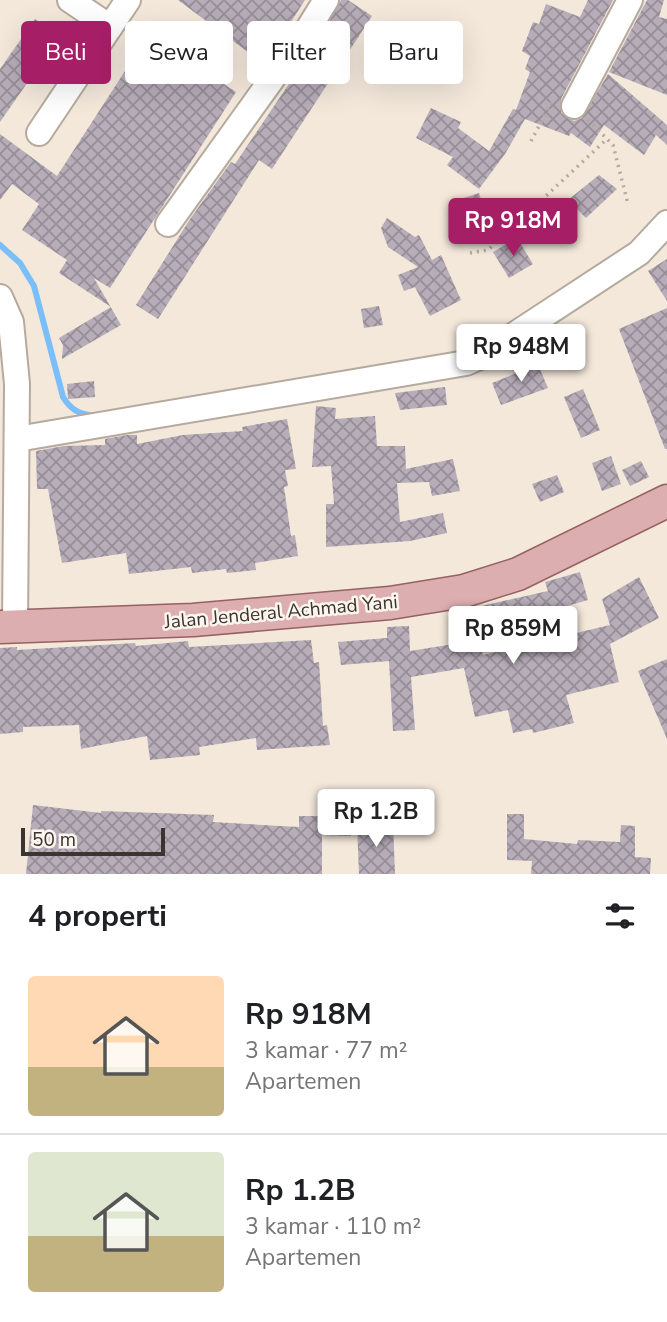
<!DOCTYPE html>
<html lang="id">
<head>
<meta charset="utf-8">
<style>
	:root { --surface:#fff; --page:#f6f6f6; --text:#202124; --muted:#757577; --line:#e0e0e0; --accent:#a61e66 }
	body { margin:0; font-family:"Nunito Sans",sans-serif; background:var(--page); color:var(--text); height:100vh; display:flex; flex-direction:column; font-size:26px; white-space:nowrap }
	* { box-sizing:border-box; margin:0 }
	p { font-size:23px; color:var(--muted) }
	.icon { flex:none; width:38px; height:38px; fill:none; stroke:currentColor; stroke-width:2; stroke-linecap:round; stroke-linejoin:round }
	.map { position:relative; height:874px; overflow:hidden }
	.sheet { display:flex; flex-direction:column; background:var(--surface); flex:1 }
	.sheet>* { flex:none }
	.hud { position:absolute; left:21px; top:21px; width:626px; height:63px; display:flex; gap:14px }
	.scale { position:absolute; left:21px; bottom:18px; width:144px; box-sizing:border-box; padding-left:7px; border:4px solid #3a3530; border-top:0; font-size:19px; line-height:24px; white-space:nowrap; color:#3a3530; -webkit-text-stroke:5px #fdf6ee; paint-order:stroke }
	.price { position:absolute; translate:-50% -60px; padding:0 16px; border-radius:7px; background:#fff; color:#222; font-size:23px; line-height:46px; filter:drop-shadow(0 2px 4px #0008) }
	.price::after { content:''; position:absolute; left:50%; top:42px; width:21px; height:16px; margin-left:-10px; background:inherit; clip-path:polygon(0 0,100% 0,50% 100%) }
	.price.on { background:var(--accent); color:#fff }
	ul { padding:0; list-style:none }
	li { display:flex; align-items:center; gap:21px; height:175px; padding:0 28px }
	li+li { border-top:2px solid var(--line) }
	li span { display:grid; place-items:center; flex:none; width:196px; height:140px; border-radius:7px; color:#555 }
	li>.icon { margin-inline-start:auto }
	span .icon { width:84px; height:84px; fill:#fffc; stroke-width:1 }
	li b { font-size:30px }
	h2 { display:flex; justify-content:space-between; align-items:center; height:84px; padding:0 28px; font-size:30px }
	.tag { padding:0 24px; border-radius:7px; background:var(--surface); box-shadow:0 7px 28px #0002; font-size:24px; line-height:63px }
	.tag.on { background:var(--accent); color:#fff }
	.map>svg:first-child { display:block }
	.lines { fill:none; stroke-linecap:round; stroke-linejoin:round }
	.stream { stroke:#7abefa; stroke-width:6 }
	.building { fill:url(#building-cross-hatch) }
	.minor-casing { stroke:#b5aa9d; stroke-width:28 }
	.major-casing { stroke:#966161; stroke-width:35 }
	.path { stroke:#b3a99f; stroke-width:3.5; stroke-dasharray:2 5; stroke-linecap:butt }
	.minor { stroke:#fff; stroke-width:24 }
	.major { stroke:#ddaeb0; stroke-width:32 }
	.labels { text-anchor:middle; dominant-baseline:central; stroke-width:5; stroke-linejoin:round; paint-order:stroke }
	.street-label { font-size:19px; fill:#3a3530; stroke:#fdf6ee }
</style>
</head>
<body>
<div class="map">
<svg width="667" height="874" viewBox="0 0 667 874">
	<defs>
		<pattern id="building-cross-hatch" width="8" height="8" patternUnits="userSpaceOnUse" patternTransform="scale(1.75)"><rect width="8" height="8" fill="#b7adb9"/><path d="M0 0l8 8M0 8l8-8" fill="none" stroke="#968e97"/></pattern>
	</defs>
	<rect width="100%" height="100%" fill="#f4e8db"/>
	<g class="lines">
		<path class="stream" d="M 0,245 L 20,263 L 34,286 L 63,397 C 71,410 79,414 94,416"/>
	</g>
	<g class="building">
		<polygon points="178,0 305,0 264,64"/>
		<polygon points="341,0 348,0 372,16 272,169 259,160 158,319 136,305 190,219 231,162 235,164 320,38"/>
		<polygon points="588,0 613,0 561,99 561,113 574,121 582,118 608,74 667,125 667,145 656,135 644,155 604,125 590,147 571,133 569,136 525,119 505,154 479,189 447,165 453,157 416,138 431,108 461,122 458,128 489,151 513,109 516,110 530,72 525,69 530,56 522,51 533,22 539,24 546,4 580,17"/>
		<polygon points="647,0 664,0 659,17 667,19 667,95 609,72"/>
		<polygon points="35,19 60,36 0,122 0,69"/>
		<polygon points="149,34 236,92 110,288 94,278 121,325 62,359 63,345 59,338 111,307 59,273 67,260 22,230 39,204 12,184 0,200 0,134 57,176"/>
		<polygon points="599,175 617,189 586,218 568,200"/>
		<polygon points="479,193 486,214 461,222 455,201"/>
		<polygon points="387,218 415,237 419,235 432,260 441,255 461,300 430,316 415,287 404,291 398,275 418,267 388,247 381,228"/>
		<polygon points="517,238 533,264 509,278 493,252"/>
		<polygon points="667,259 667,301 648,271"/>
		<polygon points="379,306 383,325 364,328 361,309"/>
		<polygon points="667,308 667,449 665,449 619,329"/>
		<polygon points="535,358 548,388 501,405 492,383 524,370 522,365"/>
		<polygon points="94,381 95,397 68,399 67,384"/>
		<polygon points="445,387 447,405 400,410 395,393"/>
		<polygon points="583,389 600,430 581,438 564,397"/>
		<polygon points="316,406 336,408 335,419 375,416 377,446 405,446 406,469 453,459 460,491 432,496 429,482 397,483 400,522 443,513 447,533 410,541 326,547 326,504 334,504 331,466 312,467"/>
		<polygon points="287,419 296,469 285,470 288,486 284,487 291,536 295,535 298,556 255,563 256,570 227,573 226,569 192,573 191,567 129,574 126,553 62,563 48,489 37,489 36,451 64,446 105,445 105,439 127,435 137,435 137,444 183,435 243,431 242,427"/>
		<polygon points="611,456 621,484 602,491 592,463"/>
		<polygon points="641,461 649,477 630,486 622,470"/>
		<polygon points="557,475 564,492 540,502 532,484"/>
		<polygon points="580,572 588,600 468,634 464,610 548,591 545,582"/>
		<polygon points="639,577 659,618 610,644 619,682 566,695 574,723 533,733 532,729 513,733 508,710 475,717 464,668 411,677 415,730 393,731 389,661 341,665 338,642 387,638 387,627 409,626 410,651 479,640 483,655 610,625 602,599"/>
		<polygon points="311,640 314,663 319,662 323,726 327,725 330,745 257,750 256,738 199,747 200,755 150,760 147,736 81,749 79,725 23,727 23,732 0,734 0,648 17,647 17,650 135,643 136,646 188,641 189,647"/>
		<polygon points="667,659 667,739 638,671"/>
		<polygon points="33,805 101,813 101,811 214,815 213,822 299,827 299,816 351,816 351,836 322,835 322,874 26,874"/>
		<polygon points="507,814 524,814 524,839 577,844 578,840 620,842 621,825 635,826 635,857 651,858 650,874 531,874 532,861 507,860"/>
		<polygon points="393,824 395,874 359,874 357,825"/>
	</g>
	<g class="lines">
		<defs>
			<g id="minor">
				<polyline points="70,0 110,27"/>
				<polyline points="574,106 630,0"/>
				<polyline points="39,133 128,0"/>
				<polyline points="168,224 308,29 326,0"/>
				<polyline points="0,297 11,322 17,384 15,626"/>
				<polyline points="17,439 466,363 482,356 639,253 667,223"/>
			</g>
			<polyline id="major" points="0,627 193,620 390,603 464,591 518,574 667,501"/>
		</defs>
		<use href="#minor" class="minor-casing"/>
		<use href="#major" class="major-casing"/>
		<g class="path">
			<polyline points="588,120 613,145 628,204"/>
			<polyline points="531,141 552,102"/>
			<polyline points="470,253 488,250 607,139"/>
		</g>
		<use href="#minor" class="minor"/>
		<use href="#major" class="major"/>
	</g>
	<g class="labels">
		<g class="street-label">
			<text transform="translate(281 612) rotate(-5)">Jalan Jenderal Achmad Yani</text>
		</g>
	</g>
</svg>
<div class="scale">50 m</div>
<b class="price on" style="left:513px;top:258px">Rp 918M</b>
<b class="price" style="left:521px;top:384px">Rp 948M</b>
<b class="price" style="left:513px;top:666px">Rp 859M</b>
<b class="price" style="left:376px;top:849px">Rp 1.2B</b>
<div class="hud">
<a class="tag on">Beli</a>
<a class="tag">Sewa</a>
<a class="tag">Filter</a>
<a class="tag">Baru</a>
</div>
</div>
<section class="sheet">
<h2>4 properti<svg class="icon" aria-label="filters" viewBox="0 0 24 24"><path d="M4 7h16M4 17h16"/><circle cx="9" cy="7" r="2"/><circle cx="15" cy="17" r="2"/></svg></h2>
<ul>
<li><span style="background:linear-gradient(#ffd9b3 65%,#c2b280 0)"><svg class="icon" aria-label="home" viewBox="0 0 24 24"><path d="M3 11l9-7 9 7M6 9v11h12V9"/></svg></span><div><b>Rp 918M</b><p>3 kamar · 77 m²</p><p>Apartemen</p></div></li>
<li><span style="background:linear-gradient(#dfe7d0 60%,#c2b280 0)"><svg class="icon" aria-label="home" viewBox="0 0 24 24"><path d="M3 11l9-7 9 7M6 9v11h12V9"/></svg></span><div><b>Rp 1.2B</b><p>3 kamar · 110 m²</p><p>Apartemen</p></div></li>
</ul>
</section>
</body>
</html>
